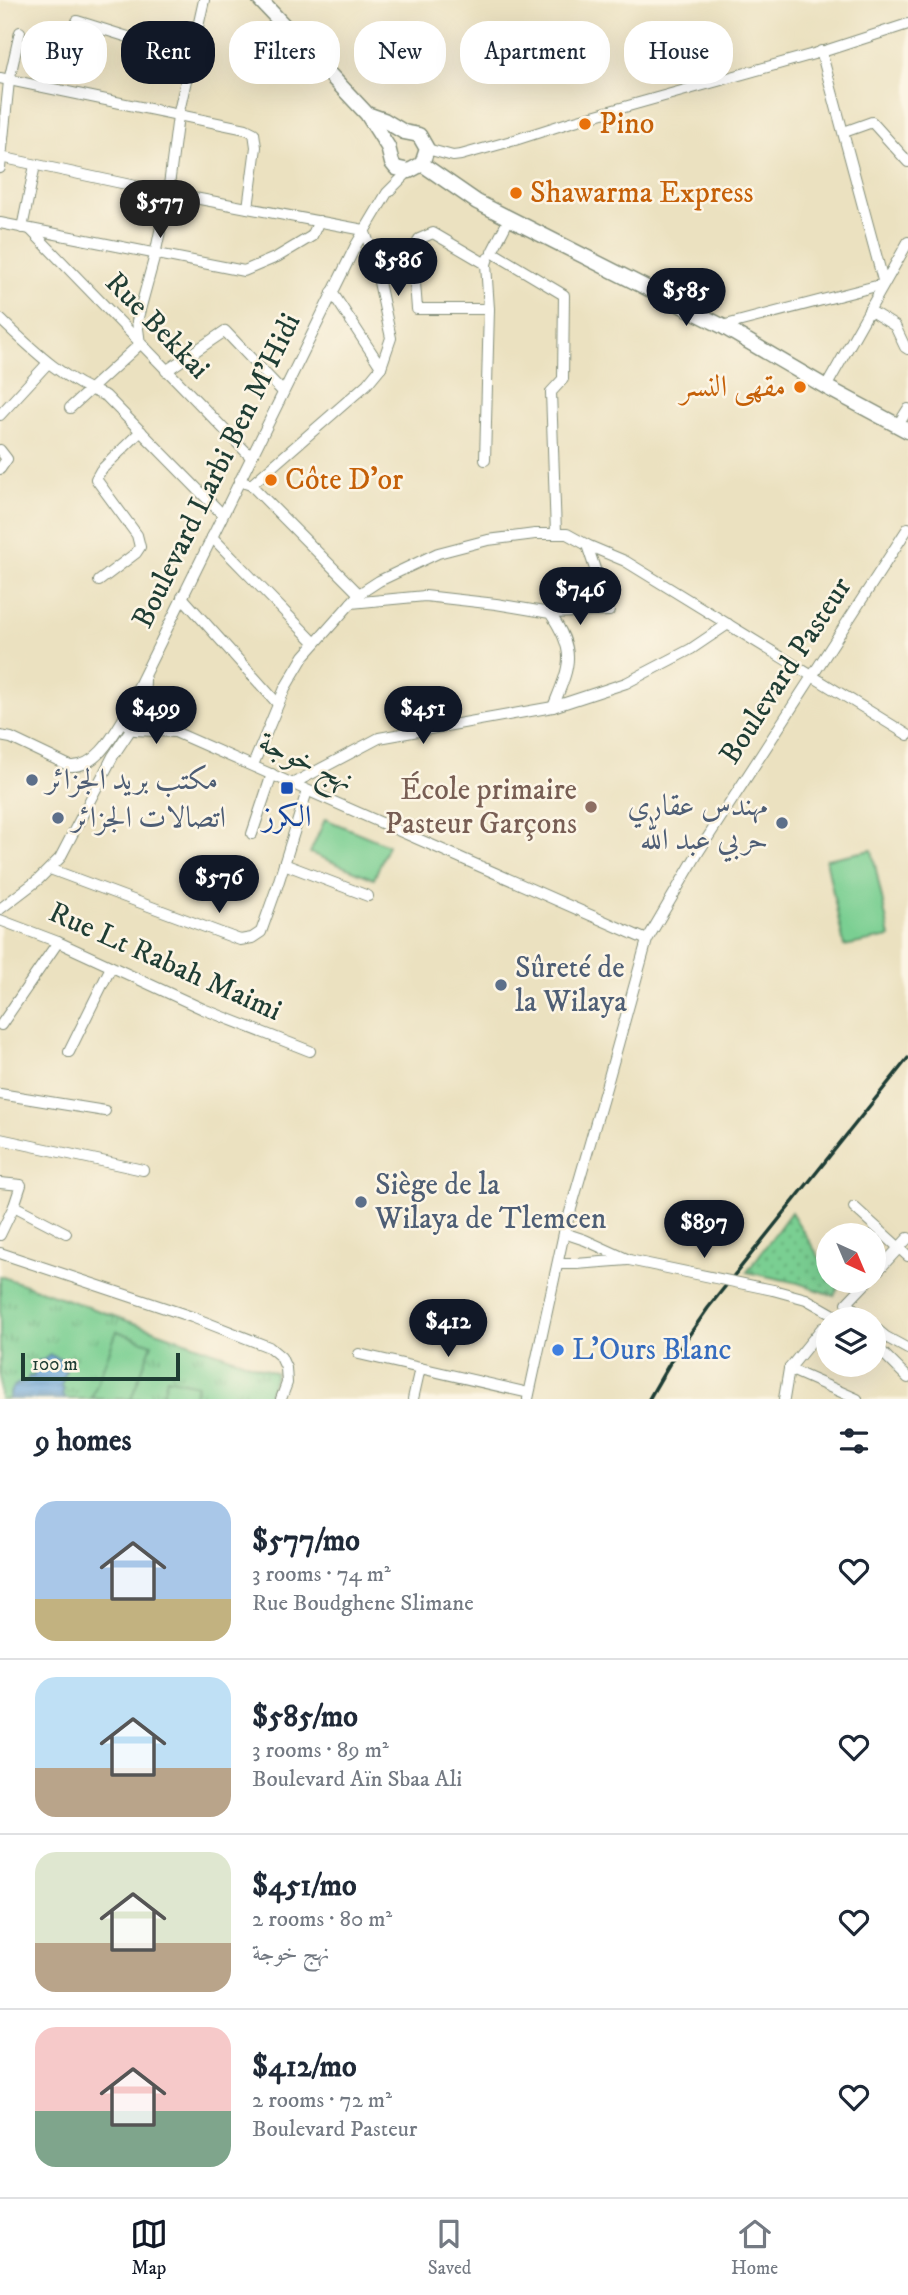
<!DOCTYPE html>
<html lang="en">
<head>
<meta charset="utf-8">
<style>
	:root { --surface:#fff; --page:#f2f2f3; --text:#1f2937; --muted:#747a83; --line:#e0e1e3; --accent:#111827 }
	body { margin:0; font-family:"IM FELL DW Pica",Amiri,serif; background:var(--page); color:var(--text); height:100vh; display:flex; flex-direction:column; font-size:26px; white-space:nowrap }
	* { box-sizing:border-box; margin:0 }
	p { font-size:23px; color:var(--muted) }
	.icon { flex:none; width:38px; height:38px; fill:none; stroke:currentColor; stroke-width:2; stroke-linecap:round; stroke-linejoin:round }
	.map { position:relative; height:1399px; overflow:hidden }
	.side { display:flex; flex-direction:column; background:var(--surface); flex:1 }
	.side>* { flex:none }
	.hud { position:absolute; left:21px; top:21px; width:866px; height:63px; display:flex; gap:14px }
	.needle { width:46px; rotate:136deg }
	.controls { position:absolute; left:816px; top:1223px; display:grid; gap:14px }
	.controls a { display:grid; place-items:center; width:70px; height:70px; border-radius:50%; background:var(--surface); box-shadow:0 7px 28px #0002; font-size:35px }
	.scale { position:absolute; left:21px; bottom:18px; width:159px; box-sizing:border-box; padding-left:7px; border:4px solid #1f3d34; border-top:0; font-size:19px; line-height:24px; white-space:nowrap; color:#1f3d34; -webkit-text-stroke:5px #fcf5e5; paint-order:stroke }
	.price { position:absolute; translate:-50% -60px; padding:0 16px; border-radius:24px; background:var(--accent); color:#fff; font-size:23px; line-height:46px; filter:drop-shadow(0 2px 4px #0008) }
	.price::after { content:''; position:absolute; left:50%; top:42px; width:21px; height:16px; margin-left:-10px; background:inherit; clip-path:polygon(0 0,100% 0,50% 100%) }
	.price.selected { background:#222; color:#fff }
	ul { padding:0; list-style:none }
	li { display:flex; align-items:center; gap:21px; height:175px; padding:0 35px }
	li+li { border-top:2px solid var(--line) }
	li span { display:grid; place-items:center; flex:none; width:196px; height:140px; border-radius:21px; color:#555 }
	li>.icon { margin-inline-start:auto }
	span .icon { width:84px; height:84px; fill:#fffc; stroke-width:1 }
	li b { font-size:30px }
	h2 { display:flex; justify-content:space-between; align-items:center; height:84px; padding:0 35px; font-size:30px }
	.chip { padding:0 24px; border-radius:28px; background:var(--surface); box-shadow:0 7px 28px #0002; font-size:24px; line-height:63px }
	.chip.selected { background:var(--accent); color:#fff }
	.tabs { display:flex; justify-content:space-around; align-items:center; height:98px; border-top:2px solid var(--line); background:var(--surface); font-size:19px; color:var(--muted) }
	.tabs a { display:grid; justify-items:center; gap:4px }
	.tabs .selected { color:var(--accent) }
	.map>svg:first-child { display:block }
	.grass { fill:url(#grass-dots); stroke:#4c8663; stroke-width:2 }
	.park { fill:url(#park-tufts); stroke:#4c8663; stroke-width:2 }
	.pitch { fill:#7acf92; stroke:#4c8663; stroke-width:2 }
	.water { fill:url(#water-rules); stroke:#447287; stroke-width:2 }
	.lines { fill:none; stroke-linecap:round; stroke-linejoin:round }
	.minor-casing { stroke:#858f7a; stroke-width:12 }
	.secondary-casing { stroke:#858f7a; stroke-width:17 }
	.minor { stroke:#fff; stroke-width:10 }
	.secondary { stroke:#fff; stroke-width:14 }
	.rail { stroke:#1f3d34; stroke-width:3.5 }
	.minor-bridge-casing { stroke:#858f7a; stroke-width:12; stroke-linecap:butt }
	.minor-bridge { stroke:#fff; stroke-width:10 }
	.food-dot { fill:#e8710a; stroke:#fcf5e5; stroke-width:2.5 }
	.service-dot { fill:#5c6f8a; stroke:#fcf5e5; stroke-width:2.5 }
	.transit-dot { fill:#1a4fb4; stroke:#fcf5e5; stroke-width:2.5 }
	.education-dot { fill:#8d6e63; stroke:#fcf5e5; stroke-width:2.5 }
	.shop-dot { fill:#3f7fe0; stroke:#fcf5e5; stroke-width:2.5 }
	.labels { text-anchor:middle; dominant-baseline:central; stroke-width:5; stroke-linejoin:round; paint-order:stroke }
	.food-label { font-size:30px; fill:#c56008; stroke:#fcf5e5; text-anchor:start }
	.street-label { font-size:30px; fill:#1f3d34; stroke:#fcf5e5 }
	.service-label { font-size:30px; fill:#4e5e75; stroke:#fcf5e5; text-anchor:start }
	.education-label { font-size:30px; fill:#785e54; stroke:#fcf5e5; text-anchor:end }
	.transit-label { font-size:30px; fill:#164399; stroke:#fcf5e5 }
	.shop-label { font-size:30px; fill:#366cbe; stroke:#fcf5e5; text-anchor:start }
</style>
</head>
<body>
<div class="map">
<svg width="908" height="1399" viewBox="0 0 908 1399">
	<defs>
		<pattern id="grass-dots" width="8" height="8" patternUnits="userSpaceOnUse" patternTransform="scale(1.75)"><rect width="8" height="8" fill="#7acf92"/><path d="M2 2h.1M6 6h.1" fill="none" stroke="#63a978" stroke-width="1.8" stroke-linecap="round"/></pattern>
		<pattern id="park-tufts" width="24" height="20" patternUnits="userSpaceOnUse" patternTransform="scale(1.75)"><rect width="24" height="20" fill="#7acf92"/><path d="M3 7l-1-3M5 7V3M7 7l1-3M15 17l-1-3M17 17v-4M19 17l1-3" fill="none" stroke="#63a978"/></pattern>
		<pattern id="water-rules" width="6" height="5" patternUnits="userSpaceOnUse" patternTransform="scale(1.75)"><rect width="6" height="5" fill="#69a6da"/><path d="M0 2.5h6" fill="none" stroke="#5688b2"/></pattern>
	</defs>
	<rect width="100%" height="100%" fill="#fcf5e5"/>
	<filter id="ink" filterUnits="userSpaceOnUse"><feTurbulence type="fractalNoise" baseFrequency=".0143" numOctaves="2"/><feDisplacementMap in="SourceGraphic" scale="14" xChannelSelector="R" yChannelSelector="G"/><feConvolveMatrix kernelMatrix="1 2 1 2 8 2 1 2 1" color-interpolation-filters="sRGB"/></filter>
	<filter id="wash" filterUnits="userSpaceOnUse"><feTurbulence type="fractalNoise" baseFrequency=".00686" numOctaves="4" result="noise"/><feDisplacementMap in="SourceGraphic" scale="28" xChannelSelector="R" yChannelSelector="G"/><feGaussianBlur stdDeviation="1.57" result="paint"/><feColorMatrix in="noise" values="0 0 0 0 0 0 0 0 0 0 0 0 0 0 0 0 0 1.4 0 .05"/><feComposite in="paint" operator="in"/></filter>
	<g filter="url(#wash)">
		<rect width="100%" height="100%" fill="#ebe1c0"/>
		<polygon class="grass" points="791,1212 828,1271 828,1281 834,1281 838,1288 834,1296 798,1283 747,1272"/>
		<polygon class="park" points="0,1276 276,1373 267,1399 0,1399"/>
		<g class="pitch">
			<polygon points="325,819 388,845 374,879 310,853"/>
			<polygon points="872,850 890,937 844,946 826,859"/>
			<polygon points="117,1331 152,1344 131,1399 98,1399 92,1397"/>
			<polygon points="167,1378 197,1385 193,1399 162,1399"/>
		</g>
		<path class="water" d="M 50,1355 L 61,1359 L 66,1369 L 61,1387 L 64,1388 L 62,1395 L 67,1399 L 9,1399 C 10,1387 16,1383 27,1381 L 29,1376 L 33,1377 L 39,1360 L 42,1361 Z"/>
	</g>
	<g filter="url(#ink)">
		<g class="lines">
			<defs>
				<g id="minor">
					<polyline points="77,21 192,57"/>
					<polyline points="0,78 246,129 254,133 256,147 248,208"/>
					<polyline points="844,132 872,122 908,162"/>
					<polyline points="427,149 453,156 461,155 515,140 571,122 828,50 908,24"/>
					<polyline points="0,157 168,193 364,230"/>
					<polyline points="0,168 9,81 20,32"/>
					<polyline points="509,219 492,252 564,295 563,379 551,392 556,533"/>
					<polyline points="0,223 244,271 277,257 312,236 319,221"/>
					<polyline points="22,228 35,165"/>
					<polyline points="30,229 251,457"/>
					<polyline points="364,230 373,254 391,338 381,367"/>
					<polyline points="486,264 433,233 419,239 413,257 417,309 489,309"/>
					<polyline points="869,310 895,326 905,347 908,349"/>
					<path d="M 0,319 C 32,349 64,381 106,396 L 222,514"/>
					<polyline points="722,326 884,284 821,51"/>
					<polyline points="166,371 225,331 283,392"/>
					<polyline points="826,387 908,242"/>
					<polyline points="70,408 140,344 137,321 155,255 168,193 178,116 204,0"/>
					<polyline points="0,415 48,363"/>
					<polyline points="898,425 908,409"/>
					<polyline points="0,450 7,459 0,469"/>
					<polyline points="485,460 489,309 486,264 488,258"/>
					<polyline points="239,481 251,485 367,384 381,367 332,292"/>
					<polyline points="251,485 359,594"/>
					<polyline points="212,537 315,643"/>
					<polyline points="99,581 136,553 140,547 137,535 96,479 101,470 141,431"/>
					<polyline points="182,597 278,704"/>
					<path d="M 351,603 L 425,596 L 496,604 L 550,613 C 577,653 570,665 553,707"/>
					<polyline points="550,613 609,611 587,545"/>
					<polyline points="147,712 175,732 647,940"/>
					<path d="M 139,730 C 150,726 152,716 144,708 L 145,679"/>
					<polyline points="175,732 135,730 126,724 125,714 356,245 387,193 409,171"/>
					<path d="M 0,736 L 11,738 L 70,766 C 96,768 113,736 125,716"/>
					<polyline points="253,765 285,688 304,656 359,594 379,581 438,553 488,540 535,534 567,534 587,545 625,561 908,735"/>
					<polyline points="292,784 379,738 553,707 626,683 691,649 728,624"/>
					<polyline points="252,834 272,774"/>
					<polyline points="284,864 368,896"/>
					<polyline points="50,869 240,940 252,938 261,932 277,887 307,791"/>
					<polyline points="0,909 38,880 60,858 113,756 131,729"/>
					<polyline points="0,920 58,942 203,1009 310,1051"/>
					<polyline points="1,1025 58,942"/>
					<polyline points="69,1052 111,967"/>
					<polyline points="0,1094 105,1111"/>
					<polyline points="0,1139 143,1170"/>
					<polyline points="0,1183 21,1185 14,1206 0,1235"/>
					<polyline points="14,1206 66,1233"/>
					<polyline points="854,1207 908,1256"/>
					<polyline points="564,1233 585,1240 629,1260"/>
					<polyline points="0,1253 192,1317 269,1347 281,1357 286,1368 287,1383 281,1399"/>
					<polyline points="559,1264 576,1264 628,1260"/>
					<polyline points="873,1276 908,1238"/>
					<polyline points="773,1290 806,1299 843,1320"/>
					<polyline points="866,1320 847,1303 868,1281"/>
					<polyline points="873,1326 886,1337 908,1349"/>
					<polyline points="873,1343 908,1378"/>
					<polyline points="359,1354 529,1393"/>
					<polyline points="789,1369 857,1399"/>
					<polyline points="413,1399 420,1368"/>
					<polyline points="528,1399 564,1233 609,1077 647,940 699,851 908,528"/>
					<polyline points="784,1399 789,1369 822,1328"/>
				</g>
				<g id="secondary">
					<polyline points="260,0 367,114 388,147 392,163 396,168 409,171 422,164 427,149 419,135 404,132 384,120 367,114"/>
					<polyline points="422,164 477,202 722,326 826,387 908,431"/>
				</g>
			</defs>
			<use href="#minor" class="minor-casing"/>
			<use href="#secondary" class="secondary-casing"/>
			<use href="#minor" class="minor"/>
			<use href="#secondary" class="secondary"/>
			<polyline class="rail" points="649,1399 671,1361 708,1308 908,1058"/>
			<defs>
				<polyline id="minor-bridge" points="629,1260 773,1290"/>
			</defs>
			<use href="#minor-bridge" class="minor-bridge-casing"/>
			<use href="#minor-bridge" class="minor-bridge"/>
		</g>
	</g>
	<g class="food-dot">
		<circle cx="585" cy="124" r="7"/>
		<circle cx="516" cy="193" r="7"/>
		<circle cx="800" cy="387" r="7"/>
		<circle cx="271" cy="480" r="7"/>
	</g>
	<g class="service-dot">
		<circle cx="32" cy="780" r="7"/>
		<circle cx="58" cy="818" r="7"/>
		<circle cx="782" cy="823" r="7"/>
		<circle cx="501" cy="985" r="7"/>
		<circle cx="361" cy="1202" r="7"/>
	</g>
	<rect class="transit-dot" x="280" y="781" width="14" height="14" rx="3.5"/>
	<circle class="education-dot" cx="591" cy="807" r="7"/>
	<circle class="shop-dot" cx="558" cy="1350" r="7"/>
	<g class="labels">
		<g class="food-label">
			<text x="599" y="124">Pino</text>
			<text x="530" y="193">Shawarma Express</text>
			<text x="786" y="387" text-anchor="end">مقهى النسر</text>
			<text x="285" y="480">Côte D'or</text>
		</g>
		<g class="street-label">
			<text transform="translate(157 326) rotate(46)">Rue Bekkai</text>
			<text transform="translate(217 471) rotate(-64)">Boulevard Larbi Ben M'Hidi</text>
			<text transform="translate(786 671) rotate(-57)">Boulevard Pasteur</text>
			<text transform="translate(306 762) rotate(25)">نهج خوجة</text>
			<text transform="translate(165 962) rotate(24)">Rue Lt Rabah Maimi</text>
		</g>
		<g class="service-label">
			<text x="46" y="780">مكتب بريد الجزائر</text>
			<text x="768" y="806" text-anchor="end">مهندس عقاري<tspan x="768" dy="34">حربي عبد الله</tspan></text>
			<text x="72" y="818">اتصالات الجزائر</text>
			<text x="515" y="968">Sûreté de<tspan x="515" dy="34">la Wilaya</tspan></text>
			<text x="375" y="1185">Siège de la<tspan x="375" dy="34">Wilaya de Tlemcen</tspan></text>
		</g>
		<g class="education-label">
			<text x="577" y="790">École primaire<tspan x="577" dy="34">Pasteur Garçons</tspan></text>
		</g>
		<g class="transit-label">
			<text x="287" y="817">الكرز</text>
		</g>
		<g class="shop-label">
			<text x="572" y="1350">L'Ours Blanc</text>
		</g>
	</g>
</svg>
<div class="controls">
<a><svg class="needle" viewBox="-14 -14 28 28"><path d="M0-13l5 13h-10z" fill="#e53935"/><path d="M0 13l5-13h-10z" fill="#747a83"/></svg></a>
<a><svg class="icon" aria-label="layers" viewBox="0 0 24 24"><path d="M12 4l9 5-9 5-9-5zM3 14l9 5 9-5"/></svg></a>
</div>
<div class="scale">100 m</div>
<b class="price selected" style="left:160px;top:240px">$577</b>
<b class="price" style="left:398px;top:298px">$586</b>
<b class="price" style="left:686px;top:328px">$585</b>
<b class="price" style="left:580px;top:627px">$746</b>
<b class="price" style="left:156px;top:746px">$499</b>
<b class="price" style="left:423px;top:746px">$451</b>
<b class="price" style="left:219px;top:915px">$576</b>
<b class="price" style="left:704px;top:1260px">$897</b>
<b class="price" style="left:448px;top:1359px">$412</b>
<div class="hud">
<a class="chip">Buy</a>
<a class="chip selected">Rent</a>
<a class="chip">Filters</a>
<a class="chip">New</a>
<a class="chip">Apartment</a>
<a class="chip">House</a>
</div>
</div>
<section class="side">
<h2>9 homes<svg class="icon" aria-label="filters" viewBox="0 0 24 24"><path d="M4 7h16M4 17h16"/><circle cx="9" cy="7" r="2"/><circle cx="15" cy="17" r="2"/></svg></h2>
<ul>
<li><span style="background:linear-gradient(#a9c7e8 70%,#c2b280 0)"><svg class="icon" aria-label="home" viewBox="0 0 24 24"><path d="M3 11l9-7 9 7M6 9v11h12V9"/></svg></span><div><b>$577/mo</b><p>3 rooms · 74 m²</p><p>Rue Boudghene Slimane</p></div><svg class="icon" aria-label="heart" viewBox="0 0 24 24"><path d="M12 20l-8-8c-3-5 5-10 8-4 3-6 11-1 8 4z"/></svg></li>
<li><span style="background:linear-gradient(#bfe0f5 65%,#b9a48a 0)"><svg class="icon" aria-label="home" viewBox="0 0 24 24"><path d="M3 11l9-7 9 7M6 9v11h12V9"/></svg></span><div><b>$585/mo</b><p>3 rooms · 89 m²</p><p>Boulevard Aïn Sbaa Ali</p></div><svg class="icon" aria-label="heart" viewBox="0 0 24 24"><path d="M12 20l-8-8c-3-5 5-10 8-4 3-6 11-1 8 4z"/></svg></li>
<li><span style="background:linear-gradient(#dfe7d0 65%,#b9a48a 0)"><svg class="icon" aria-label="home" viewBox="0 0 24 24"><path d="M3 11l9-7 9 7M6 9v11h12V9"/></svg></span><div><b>$451/mo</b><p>2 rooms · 80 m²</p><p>نهج خوجة</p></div><svg class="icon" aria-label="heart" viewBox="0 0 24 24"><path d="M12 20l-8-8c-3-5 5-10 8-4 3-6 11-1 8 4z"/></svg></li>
<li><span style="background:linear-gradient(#f6c9c9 60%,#7fa58c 0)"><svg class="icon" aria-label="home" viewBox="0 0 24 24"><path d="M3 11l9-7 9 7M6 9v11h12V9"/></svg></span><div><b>$412/mo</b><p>2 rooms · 72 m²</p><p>Boulevard Pasteur</p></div><svg class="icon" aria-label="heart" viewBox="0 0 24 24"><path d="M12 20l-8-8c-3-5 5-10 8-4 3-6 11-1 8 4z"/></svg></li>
</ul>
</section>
<nav class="tabs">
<a class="selected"><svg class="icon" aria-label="map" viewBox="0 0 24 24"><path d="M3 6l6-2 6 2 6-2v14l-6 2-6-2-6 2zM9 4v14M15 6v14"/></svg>Map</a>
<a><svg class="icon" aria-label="saved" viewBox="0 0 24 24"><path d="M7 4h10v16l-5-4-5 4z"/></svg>Saved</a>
<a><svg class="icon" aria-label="home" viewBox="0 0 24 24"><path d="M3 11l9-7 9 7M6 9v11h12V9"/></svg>Home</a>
</nav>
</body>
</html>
